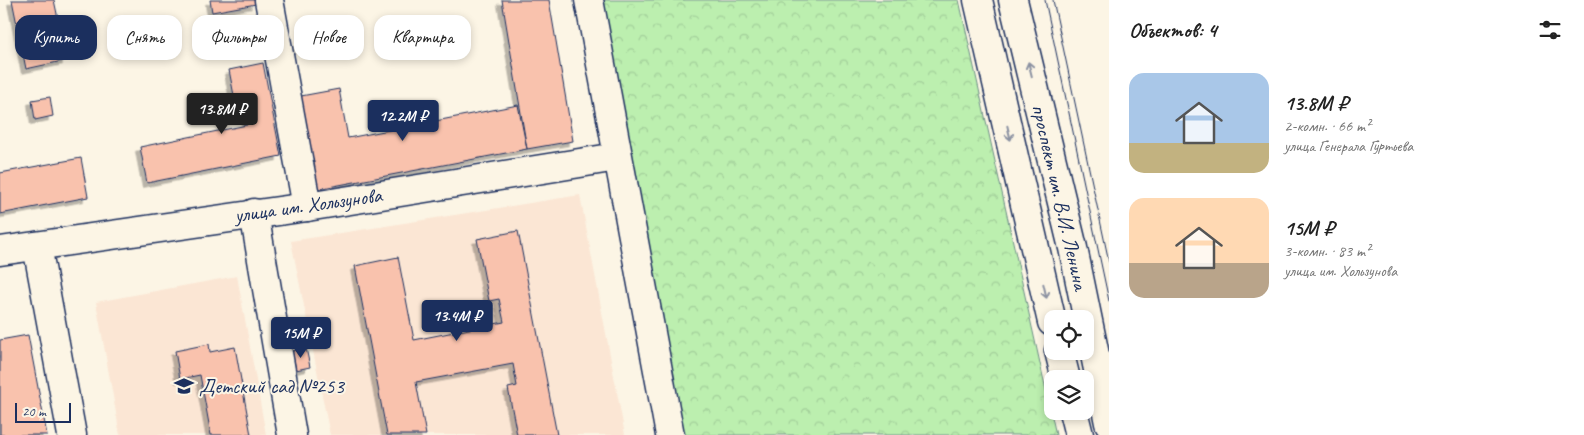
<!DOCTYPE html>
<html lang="ru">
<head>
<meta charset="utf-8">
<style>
	:root { --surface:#fff; --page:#f2f2f2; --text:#222; --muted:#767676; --accent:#1b2f5e }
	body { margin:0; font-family:Caveat,sans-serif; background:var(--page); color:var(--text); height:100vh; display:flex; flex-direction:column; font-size:19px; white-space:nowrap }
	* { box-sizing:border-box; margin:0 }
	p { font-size:16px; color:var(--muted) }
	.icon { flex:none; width:28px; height:28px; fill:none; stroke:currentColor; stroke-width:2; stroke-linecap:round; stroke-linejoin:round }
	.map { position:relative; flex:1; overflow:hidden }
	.drawer { display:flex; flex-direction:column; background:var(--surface); width:475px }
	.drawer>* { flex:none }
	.hud { position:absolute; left:15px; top:15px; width:475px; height:45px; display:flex; gap:10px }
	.fabs { position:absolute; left:1044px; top:310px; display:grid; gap:10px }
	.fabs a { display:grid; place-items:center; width:50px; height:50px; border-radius:10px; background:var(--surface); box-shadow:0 2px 8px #0003; font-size:25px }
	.scale { position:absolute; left:15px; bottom:12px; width:56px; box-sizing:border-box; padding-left:5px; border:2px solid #1b2f5e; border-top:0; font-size:14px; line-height:18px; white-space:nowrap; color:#1b2f5e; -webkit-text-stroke:4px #fcf5e5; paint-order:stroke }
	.price { position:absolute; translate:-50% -42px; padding:0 11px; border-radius:5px; background:var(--accent); color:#fff; font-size:16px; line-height:32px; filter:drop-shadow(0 1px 2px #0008) }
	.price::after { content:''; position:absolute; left:50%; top:30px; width:15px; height:11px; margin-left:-8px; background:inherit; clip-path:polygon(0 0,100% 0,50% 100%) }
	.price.current { background:#222; color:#fff }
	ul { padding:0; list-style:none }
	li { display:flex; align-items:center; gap:15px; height:125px; padding:0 20px }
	li span { display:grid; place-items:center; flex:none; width:140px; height:100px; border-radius:15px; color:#555 }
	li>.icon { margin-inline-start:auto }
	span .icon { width:60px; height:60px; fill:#fffc; stroke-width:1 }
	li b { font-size:21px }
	h2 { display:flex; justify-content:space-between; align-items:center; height:60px; padding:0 20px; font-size:21px }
	.tag { padding:0 18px; border-radius:15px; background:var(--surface); box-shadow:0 2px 8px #0003; font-size:18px; line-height:45px }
	.tag.current { background:var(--accent); color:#fff }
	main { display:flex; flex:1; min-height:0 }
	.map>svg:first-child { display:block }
	.built { fill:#fbe6d4 }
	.forest { fill:url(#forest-crowns); stroke:#6c8f86 }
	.building { fill:#f9c2ad; stroke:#1b2f5e; filter:url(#shadow) }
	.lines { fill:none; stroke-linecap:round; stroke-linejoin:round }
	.minor-casing { stroke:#1b2f5e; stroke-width:31 }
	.major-casing { stroke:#1b2f5e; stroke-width:31 }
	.minor { stroke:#fcf5e5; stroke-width:28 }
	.major { stroke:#fcf5e5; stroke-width:28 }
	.tram { stroke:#1b2f5e; stroke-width:1 }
	.oneway { stroke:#8c92a2 }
	.labels { text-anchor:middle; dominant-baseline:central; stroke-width:4; stroke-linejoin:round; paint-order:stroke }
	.street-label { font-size:21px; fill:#1b2f5e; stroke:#fcf5e5 }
	.poi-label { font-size:21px; fill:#1b2f5e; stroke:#fcf5e5; text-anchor:start }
</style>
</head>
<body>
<main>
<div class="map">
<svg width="1109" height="435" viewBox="0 0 1109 435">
	<defs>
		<pattern id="forest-crowns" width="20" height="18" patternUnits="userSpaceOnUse" patternTransform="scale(1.25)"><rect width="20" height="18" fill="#bcefaf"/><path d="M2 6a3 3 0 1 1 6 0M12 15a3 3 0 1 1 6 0" fill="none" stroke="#a1cd99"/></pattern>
		<filter id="shadow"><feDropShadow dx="-4.5" dy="4.5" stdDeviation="0" flood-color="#0004"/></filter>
	</defs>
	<rect width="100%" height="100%" fill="#fcf5e5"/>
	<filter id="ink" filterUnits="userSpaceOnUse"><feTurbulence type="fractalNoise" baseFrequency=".02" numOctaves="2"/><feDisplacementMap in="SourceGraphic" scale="10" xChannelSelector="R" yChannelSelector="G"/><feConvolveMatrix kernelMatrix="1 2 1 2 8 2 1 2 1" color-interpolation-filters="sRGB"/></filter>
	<g filter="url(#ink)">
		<g class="built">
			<polygon points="580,195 625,435 330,435 291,241"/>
			<polygon points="237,276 266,435 120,435 96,302"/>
		</g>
		<polygon class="forest" points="601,0 959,0 1056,435 684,435"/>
		<g class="building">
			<polygon points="12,0 54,0 67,60 26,69"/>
			<polygon points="210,0 255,0 256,4 212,12"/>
			<polygon points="502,0 549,0 573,141 527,149"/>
			<polygon points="263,63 281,156 147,183 140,147 247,125 245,115 238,116 229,70"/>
			<polygon points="339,89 348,138 518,105 527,149 318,189 301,96"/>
			<polygon points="50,97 53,116 35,120 32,100"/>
			<polygon points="81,158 88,197 0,214 0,173"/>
			<polygon points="518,231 557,435 517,435 508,388 517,386 513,364 416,382 426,435 387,435 355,266 398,257 414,340 504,322 499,299 489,301 477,239"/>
			<polygon points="28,335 47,435 0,435 0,340"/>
			<polygon points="209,344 210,352 235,347 251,435 211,435 200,375 180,379 175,351"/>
			<polygon points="306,348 310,367 296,370 292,351"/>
		</g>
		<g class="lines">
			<defs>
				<g id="minor">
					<polyline points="269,0 307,207"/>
					<polyline points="589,0 670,435"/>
					<polyline points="254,213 292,435"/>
					<polyline points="37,246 72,435"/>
					<polyline points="0,251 307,207 617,157"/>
				</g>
				<g id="major">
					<polyline points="978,0 1052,322"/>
					<polyline points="1013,0 1073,248 1109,423"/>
					<polyline points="1059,351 1066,379"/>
					<polyline points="1073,411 1079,435"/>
				</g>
			</defs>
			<use href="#minor" class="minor-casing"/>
			<use href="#major" class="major-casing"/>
			<use href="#minor" class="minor"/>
			<use href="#major" class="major"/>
			<g class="tram">
				<polyline points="1045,0 1109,301"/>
				<polyline points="1053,0 1109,262"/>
			</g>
		</g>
		<defs><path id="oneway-shaft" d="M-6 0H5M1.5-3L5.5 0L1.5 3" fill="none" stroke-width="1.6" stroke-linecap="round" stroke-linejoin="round" transform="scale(1.25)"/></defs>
		<g class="oneway">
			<use href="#oneway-shaft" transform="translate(1030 69) rotate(-104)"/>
			<use href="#oneway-shaft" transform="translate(1009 133) rotate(77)"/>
			<use href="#oneway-shaft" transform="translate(1045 291) rotate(77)"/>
		</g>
	</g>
	<defs>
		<symbol id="school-bare" viewBox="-9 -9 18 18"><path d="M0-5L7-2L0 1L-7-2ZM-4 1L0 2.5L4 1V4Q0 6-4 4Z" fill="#1b2f5e" stroke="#fcf5e5" stroke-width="2.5" paint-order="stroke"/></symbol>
	</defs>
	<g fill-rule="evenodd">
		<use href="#school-bare" x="170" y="372" width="28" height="28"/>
	</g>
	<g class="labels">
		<g class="street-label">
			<text transform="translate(1060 197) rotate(77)">проспект им. В.И. Ленина</text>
			<text transform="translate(308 205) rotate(-8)">улица им. Хользунова</text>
		</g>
		<g class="poi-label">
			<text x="199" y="386">Детский сад №253</text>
		</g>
	</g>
</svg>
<div class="fabs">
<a><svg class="icon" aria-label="locate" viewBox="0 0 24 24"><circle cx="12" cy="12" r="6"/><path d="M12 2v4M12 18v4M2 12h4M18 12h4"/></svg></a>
<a><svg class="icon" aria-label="layers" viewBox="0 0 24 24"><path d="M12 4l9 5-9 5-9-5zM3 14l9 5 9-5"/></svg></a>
</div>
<div class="scale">20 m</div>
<b class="price current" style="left:222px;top:135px">13.8M ₽</b>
<b class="price" style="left:403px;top:142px">12.2M ₽</b>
<b class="price" style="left:457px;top:342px">13.4M ₽</b>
<b class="price" style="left:301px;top:359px">15M ₽</b>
<div class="hud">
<a class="tag current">Купить</a>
<a class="tag">Снять</a>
<a class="tag">Фильтры</a>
<a class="tag">Новое</a>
<a class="tag">Квартира</a>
</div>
</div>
<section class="drawer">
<h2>Объектов: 4<svg class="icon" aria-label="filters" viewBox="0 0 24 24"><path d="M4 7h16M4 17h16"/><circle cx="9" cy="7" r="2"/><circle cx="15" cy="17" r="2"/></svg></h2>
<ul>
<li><span style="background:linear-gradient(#a9c7e8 70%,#c2b280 0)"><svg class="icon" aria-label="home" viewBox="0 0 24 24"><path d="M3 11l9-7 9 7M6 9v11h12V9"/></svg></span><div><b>13.8M ₽</b><p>2-комн. · 66 m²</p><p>улица Генерала Гуртьева</p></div></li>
<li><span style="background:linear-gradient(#ffd9b3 65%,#b9a48a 0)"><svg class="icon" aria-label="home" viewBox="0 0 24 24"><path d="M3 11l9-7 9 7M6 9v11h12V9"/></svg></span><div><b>15M ₽</b><p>3-комн. · 83 m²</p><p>улица им. Хользунова</p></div></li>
</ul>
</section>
</main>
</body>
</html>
